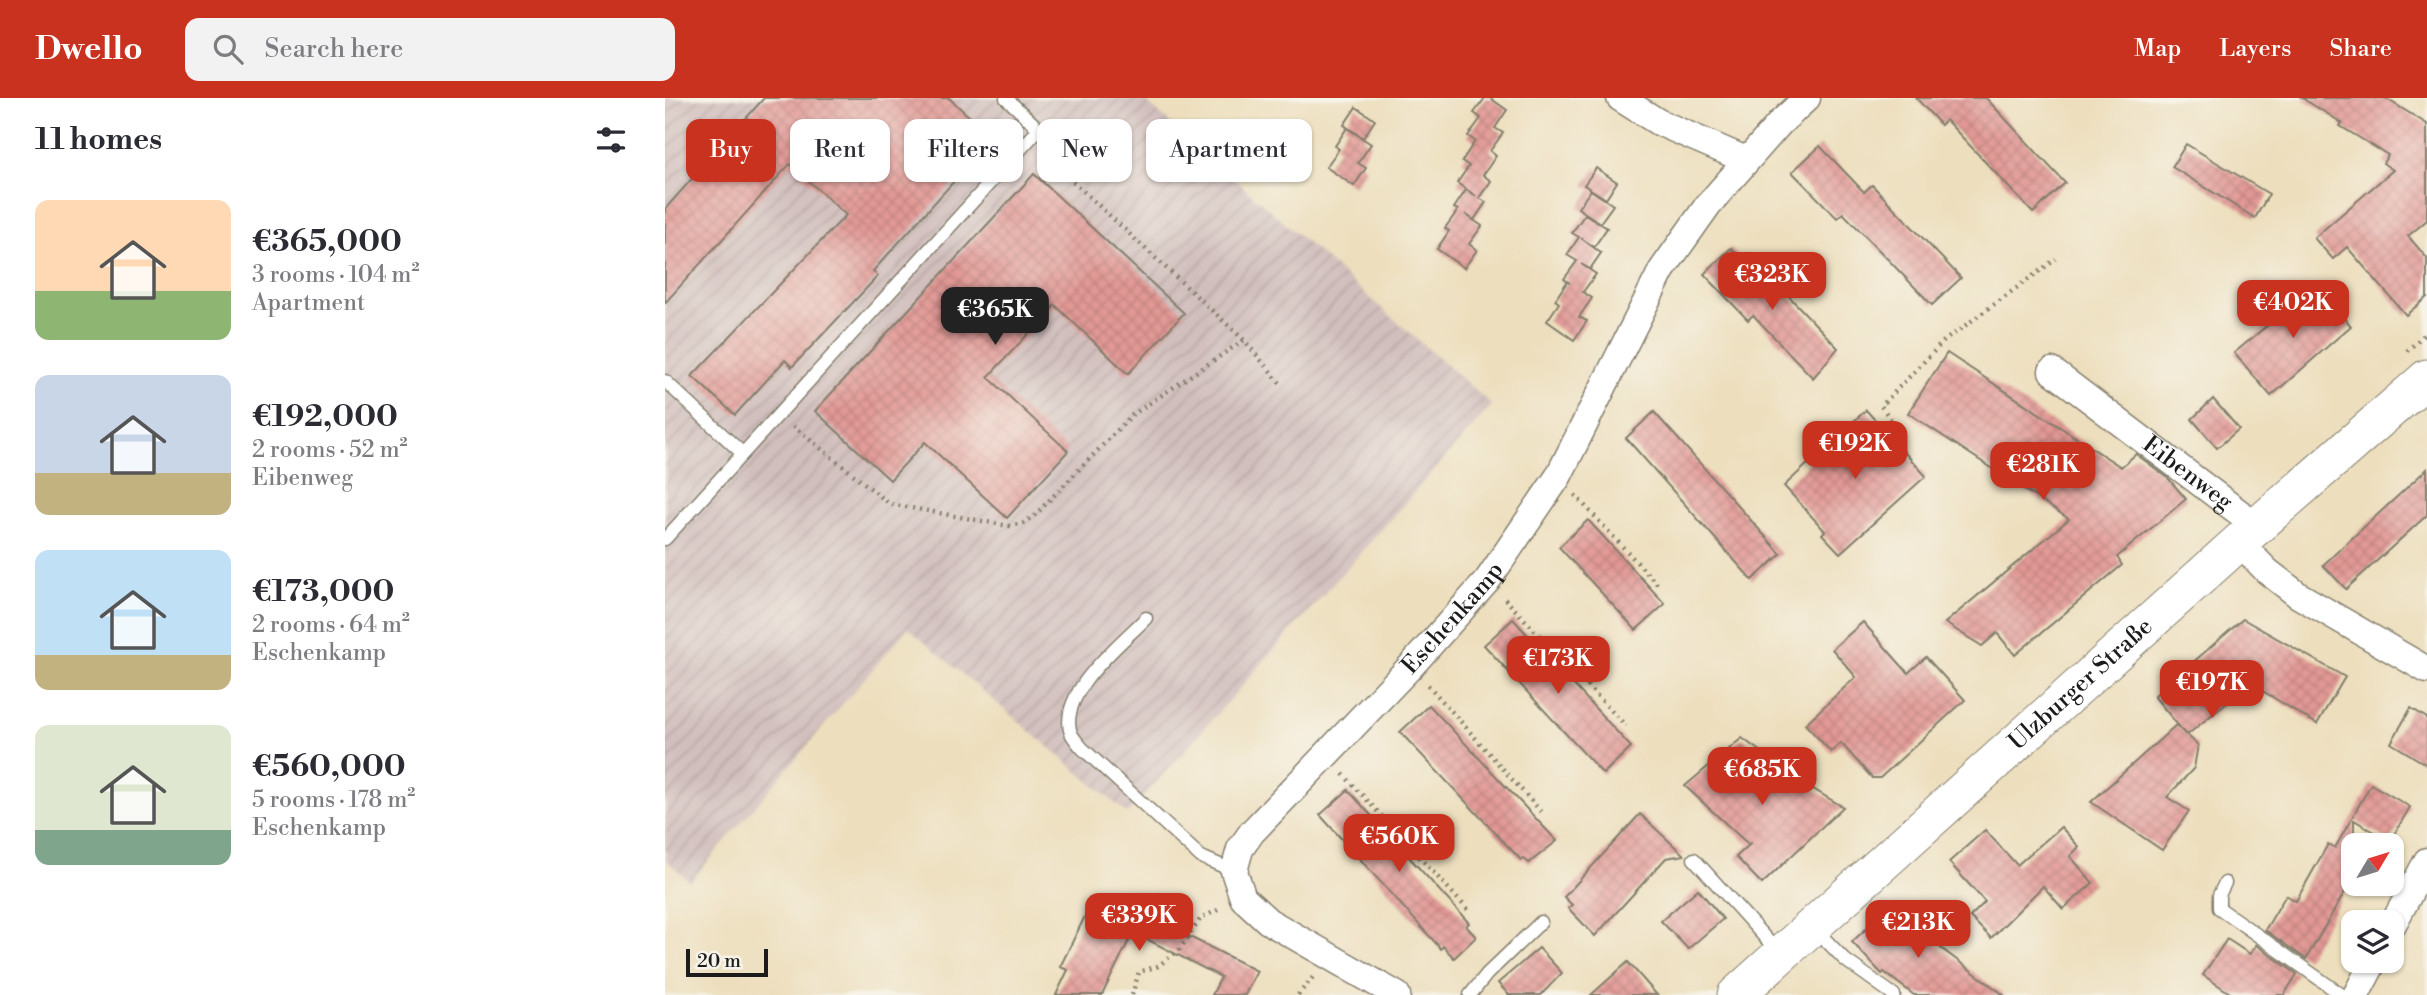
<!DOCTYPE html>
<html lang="en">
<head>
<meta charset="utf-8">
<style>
	:root { --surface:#fff; --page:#f2f2f3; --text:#2b2b33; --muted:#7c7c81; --accent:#c8321e }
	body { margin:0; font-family:"Libre Bodoni",serif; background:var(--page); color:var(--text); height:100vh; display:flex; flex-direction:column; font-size:26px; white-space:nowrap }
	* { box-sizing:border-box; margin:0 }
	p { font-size:23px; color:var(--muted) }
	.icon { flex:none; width:38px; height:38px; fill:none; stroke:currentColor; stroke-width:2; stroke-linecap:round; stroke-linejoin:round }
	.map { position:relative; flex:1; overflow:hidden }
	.details { display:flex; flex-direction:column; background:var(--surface); width:665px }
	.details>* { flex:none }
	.banner { position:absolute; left:21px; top:21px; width:665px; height:63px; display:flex; gap:14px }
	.needle { width:46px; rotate:52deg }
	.controls { position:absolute; left:1676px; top:735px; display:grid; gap:14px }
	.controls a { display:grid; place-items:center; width:63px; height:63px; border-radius:14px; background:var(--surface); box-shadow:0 2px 5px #0004; font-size:35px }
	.scale { position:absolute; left:21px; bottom:18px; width:82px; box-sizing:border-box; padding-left:7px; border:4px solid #1c1c1c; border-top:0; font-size:19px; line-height:24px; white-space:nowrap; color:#1c1c1c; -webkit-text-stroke:5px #f7f3e8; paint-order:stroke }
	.price { position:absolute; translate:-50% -60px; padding:0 16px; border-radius:14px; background:var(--accent); color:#fff; font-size:23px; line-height:46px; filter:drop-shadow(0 2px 4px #0008) }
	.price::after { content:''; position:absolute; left:50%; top:42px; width:21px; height:16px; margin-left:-10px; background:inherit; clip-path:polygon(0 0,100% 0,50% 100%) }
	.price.selected { background:#222; color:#fff }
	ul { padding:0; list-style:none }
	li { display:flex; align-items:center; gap:21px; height:175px; padding:0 35px }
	li span { display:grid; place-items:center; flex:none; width:196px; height:140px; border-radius:14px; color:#555 }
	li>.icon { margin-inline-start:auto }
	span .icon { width:84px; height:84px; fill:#fffc; stroke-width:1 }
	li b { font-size:30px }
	h2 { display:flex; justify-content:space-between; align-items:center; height:84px; padding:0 35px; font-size:30px }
	.pill { padding:0 24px; border-radius:14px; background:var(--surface); box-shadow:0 2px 5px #0004; font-size:24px; line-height:63px }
	.pill.selected { background:var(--accent); color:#fff }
	header { display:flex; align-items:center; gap:42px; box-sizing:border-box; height:98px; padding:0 35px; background:var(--accent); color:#fff }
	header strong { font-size:33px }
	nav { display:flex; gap:38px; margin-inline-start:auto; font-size:24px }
	.search { width:490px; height:63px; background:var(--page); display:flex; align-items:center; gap:18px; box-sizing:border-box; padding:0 24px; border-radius:14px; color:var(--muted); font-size:26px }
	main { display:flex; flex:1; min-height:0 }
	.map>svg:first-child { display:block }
	.industrial { fill:url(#industrial-furrows) }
	.building { fill:url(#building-cross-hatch) }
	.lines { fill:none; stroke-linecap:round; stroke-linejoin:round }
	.lane-casing { stroke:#847e6d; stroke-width:15 }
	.street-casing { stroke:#847e6d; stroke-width:29 }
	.secondary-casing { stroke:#847e6d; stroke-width:39 }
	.path { stroke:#847e6d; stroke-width:4.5; stroke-dasharray:2 5; stroke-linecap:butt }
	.lane { stroke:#fff; stroke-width:12 }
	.street { stroke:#fff; stroke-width:26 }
	.secondary { stroke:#fff; stroke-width:37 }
	.labels { text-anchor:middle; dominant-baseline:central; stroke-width:6; stroke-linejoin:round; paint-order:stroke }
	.street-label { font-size:24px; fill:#1c1c1c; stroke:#f7f3e8 }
</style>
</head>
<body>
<header>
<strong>Dwello</strong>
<div class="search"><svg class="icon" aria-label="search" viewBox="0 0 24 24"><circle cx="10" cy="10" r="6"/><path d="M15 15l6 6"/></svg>Search here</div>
<nav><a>Map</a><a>Layers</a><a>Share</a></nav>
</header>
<main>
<section class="details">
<h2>11 homes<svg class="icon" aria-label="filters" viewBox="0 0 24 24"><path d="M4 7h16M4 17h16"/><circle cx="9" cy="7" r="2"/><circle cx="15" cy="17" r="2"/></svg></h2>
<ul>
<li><span style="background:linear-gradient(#ffd9b3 65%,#8fb573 0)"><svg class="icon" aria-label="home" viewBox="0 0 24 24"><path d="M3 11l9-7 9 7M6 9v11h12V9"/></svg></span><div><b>€365,000</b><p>3 rooms · 104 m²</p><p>Apartment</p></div></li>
<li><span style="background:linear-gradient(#c9d6e8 70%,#c2b280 0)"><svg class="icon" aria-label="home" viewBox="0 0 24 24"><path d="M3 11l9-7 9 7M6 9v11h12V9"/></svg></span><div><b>€192,000</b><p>2 rooms · 52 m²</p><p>Eibenweg</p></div></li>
<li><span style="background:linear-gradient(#bfe0f5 75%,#c2b280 0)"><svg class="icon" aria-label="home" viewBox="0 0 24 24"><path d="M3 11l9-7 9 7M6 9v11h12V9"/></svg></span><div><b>€173,000</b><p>2 rooms · 64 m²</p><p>Eschenkamp</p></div></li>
<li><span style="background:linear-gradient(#dfe7d0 75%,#7fa58c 0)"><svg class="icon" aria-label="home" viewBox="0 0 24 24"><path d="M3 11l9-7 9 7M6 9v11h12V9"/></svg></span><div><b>€560,000</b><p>5 rooms · 178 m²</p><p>Eschenkamp</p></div></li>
</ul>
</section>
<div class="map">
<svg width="1762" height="897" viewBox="0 0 1762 897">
	<defs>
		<pattern id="industrial-furrows" width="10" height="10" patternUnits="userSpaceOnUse" patternTransform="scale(1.75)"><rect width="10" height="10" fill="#d1bfbd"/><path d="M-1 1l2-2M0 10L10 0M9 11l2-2" fill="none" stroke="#b3a4a2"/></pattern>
		<pattern id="building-cross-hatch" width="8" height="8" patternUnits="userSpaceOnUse" patternTransform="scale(1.75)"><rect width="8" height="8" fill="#e29995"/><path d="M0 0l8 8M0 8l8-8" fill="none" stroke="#c18380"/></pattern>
	</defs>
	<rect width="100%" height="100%" fill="#f7f3e8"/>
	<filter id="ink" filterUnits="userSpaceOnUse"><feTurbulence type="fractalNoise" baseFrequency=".0143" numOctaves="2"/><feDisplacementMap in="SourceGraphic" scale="14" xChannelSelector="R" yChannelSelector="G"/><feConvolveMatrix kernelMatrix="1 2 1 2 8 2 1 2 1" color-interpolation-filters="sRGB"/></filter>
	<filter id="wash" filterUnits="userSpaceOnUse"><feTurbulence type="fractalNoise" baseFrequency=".00686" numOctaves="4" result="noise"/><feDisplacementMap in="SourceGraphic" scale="28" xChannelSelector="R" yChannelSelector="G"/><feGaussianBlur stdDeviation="1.57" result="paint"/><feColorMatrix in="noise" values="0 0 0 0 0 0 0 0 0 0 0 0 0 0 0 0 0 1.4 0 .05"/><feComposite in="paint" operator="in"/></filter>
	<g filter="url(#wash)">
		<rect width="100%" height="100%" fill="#eddfbe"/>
		<polygon class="industrial" points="0,0 477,0 827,307 463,716 243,530 25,784 0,761"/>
		<g id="blocks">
			<g class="building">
				<polygon points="99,0 284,0 328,40 208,173 213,178 127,269 120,262 70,317 27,278 181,117 125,66 0,205 0,111"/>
				<polygon points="820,0 825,0 842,12 830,30 838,35 825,53 831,58 818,77 826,83 814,100 821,104 809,122 800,116 817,128 804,146 812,152 799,170 772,151 784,133 780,130 793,112 789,110 801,92 811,98 792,85 804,68 797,63 810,43 803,38 816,20 809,15"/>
				<polygon points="1251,0 1321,0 1400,85 1368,115 1281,22 1276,27"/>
				<polygon points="1637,0 1720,0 1762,26 1762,122 1743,138 1762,160 1762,199 1741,217 1682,149 1668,161 1649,140 1728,72 1718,65 1723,57 1675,28 1677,25"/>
				<polygon points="691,9 710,22 698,40 679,27"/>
				<polygon points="682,30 706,46 693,65 701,70 689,88 661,69 674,51 670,48"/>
				<polygon points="1521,46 1604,96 1590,120 1507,69"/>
				<polygon points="1155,48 1199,94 1207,87 1296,180 1267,207 1178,115 1172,120 1127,74"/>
				<polygon points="931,70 952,84 941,101 919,87"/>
				<polygon points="369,76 519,215 463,276 390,207 323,279 403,353 342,420 260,344 225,382 150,313"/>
				<polygon points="926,92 948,107 935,125 913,110"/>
				<polygon points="920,116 942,130 929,149 916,140 936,155 925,171 916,166 931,176 918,194 927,200 914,219 922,223 909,242 882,223 894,205 890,202 902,184 905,185 899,181 912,163 902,157 914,139 907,135"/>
				<polygon points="1066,150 1110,196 1116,190 1173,250 1148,280 1088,217 1083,222 1039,176"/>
				<polygon points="1651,187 1686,228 1606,298 1569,255"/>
				<polygon points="1282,255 1456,369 1471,356 1503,380 1521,401 1452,459 1457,467 1350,557 1332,535 1317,548 1280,525 1404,421 1243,315"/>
				<polygon points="1548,301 1574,331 1552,350 1527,321"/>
				<polygon points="1201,312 1261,378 1175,455 1157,436 1160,433 1119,388"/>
				<polygon points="989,314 1116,456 1087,482 961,340"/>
				<polygon points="1762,371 1762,417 1681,491 1658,467"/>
				<polygon points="923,422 1000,506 971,532 894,449"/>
				<polygon points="848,521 966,649 938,676 819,547"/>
				<polygon points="1578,521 1680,579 1652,626 1599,594 1575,594 1522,637 1533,647 1529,670 1502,699 1524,713 1497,752 1426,704 1511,627 1521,637 1489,598"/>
				<polygon points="1198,524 1243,575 1261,559 1300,602 1215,680 1207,680 1176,645 1166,654 1140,626 1191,579 1167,551"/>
				<polygon points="764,607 892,743 864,765 858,760 856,762 735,634"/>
				<polygon points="1746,610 1762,620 1762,667 1726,645"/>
				<polygon points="1077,640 1115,668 1113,670 1178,709 1097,786 1071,759 1086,745 1083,746 1020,688"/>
				<polygon points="1706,686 1745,709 1725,743 1689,722 1689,778 1641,861 1600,832 1621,797 1631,803 1663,746 1670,750"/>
				<polygon points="683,692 804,825 801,828 811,839 789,860 778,848 776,851 655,717"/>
				<polygon points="975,716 1019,757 1001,760 930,838 903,810 907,807 899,799"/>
				<polygon points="1396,729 1414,749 1405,758 1428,785 1398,811 1378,788 1326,840 1305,819 1320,804 1284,764 1320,732 1352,767"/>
				<polygon points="1033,791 1058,821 1023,851 996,823"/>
				<polygon points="452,802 592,873 580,897 547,897 556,879 468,834 437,897 391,897 403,872 395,869 423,812 443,821"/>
				<polygon points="1236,808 1277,851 1339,897 1249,897 1219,874 1217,876 1187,844 1204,828 1209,833"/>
				<polygon points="1562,841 1585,856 1591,847 1632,876 1619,897 1568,897 1538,877"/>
				<polygon points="874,850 897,875 876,897 844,897 833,885"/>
				<polygon points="963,864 992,897 926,897"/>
			</g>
		</g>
	</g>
	<g filter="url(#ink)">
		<use href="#blocks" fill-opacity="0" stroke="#847e6d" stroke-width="2"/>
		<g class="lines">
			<defs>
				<g id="lane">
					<polyline points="0,283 77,355"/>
					<polyline points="0,441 374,31 341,0"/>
					<path d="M 481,520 C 456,546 396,592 405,632 C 406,638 413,645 417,650 L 536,759 L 569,773"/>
					<polyline points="1029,761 1113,854"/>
					<polyline points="1560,785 1554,797 1554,810 1677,897"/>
					<polyline points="1149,830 1180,862 1229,897"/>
					<polyline points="805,897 822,876 876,824"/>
				</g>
				<g id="street">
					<polyline points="955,0 993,24 1081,62"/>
					<path id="s1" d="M 1387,273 L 1592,428"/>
					<polyline points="1574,444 1602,473 1633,497 1762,572"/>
					<polyline points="1727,828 1762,763"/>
					<path id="s2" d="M 732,897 L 603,823 L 578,800 L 569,773 L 575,751 L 587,734 L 746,568 L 822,483 L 893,379 L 997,172 L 1043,107 L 1115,25 L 1142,0"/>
					<polyline points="1691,897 1709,863"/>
				</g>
				<g id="secondary">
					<path id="s3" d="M 1071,897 L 1574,444 L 1762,280"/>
				</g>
			</defs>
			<use href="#lane" class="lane-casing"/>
			<use href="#street" class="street-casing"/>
			<use href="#secondary" class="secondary-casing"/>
			<g class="path">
				<polyline points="377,55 579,242 615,285"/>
				<polyline points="1742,253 1762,234"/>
				<polyline points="128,328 225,406 344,428 358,425 370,417 467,317 579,242"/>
				<polyline points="1223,349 1235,334 1216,308 1279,243 1391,161"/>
				<polyline points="910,397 993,487"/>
				<polyline points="840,501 961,628"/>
				<polyline points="763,587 879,717"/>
				<polyline points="678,676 804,813"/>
				<polyline points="467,897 474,874 493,868 515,851 536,820 557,810"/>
				<polyline points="633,897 648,879"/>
			</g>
			<use href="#lane" class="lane"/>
			<use href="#street" class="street"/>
			<use href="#secondary" class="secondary"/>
		</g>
	</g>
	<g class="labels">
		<g class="street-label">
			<text stroke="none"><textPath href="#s1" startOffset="170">Eibenweg</textPath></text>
			<text stroke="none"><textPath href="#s2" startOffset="548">Eschenkamp</textPath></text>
			<text stroke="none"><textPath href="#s3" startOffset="464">Ulzburger Straße</textPath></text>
		</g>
	</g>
</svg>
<div class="controls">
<a><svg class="needle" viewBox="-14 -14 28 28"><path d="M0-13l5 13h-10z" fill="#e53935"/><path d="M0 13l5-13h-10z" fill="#7c7c81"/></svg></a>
<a><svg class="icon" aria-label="layers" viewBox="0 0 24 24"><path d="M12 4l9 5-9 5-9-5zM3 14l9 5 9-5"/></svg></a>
</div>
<div class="scale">20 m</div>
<b class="price" style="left:1107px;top:214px">€323K</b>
<b class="price" style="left:1628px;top:242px">€402K</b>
<b class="price selected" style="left:330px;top:249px">€365K</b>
<b class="price" style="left:1190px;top:383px">€192K</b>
<b class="price" style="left:1378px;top:404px">€281K</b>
<b class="price" style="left:893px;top:598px">€173K</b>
<b class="price" style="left:1547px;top:622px">€197K</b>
<b class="price" style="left:1097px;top:709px">€685K</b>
<b class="price" style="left:734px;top:776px">€560K</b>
<b class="price" style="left:474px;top:855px">€339K</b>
<b class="price" style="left:1253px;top:862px">€213K</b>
<div class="banner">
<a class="pill selected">Buy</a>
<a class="pill">Rent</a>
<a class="pill">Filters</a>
<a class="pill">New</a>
<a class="pill">Apartment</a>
</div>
</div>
</main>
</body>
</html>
